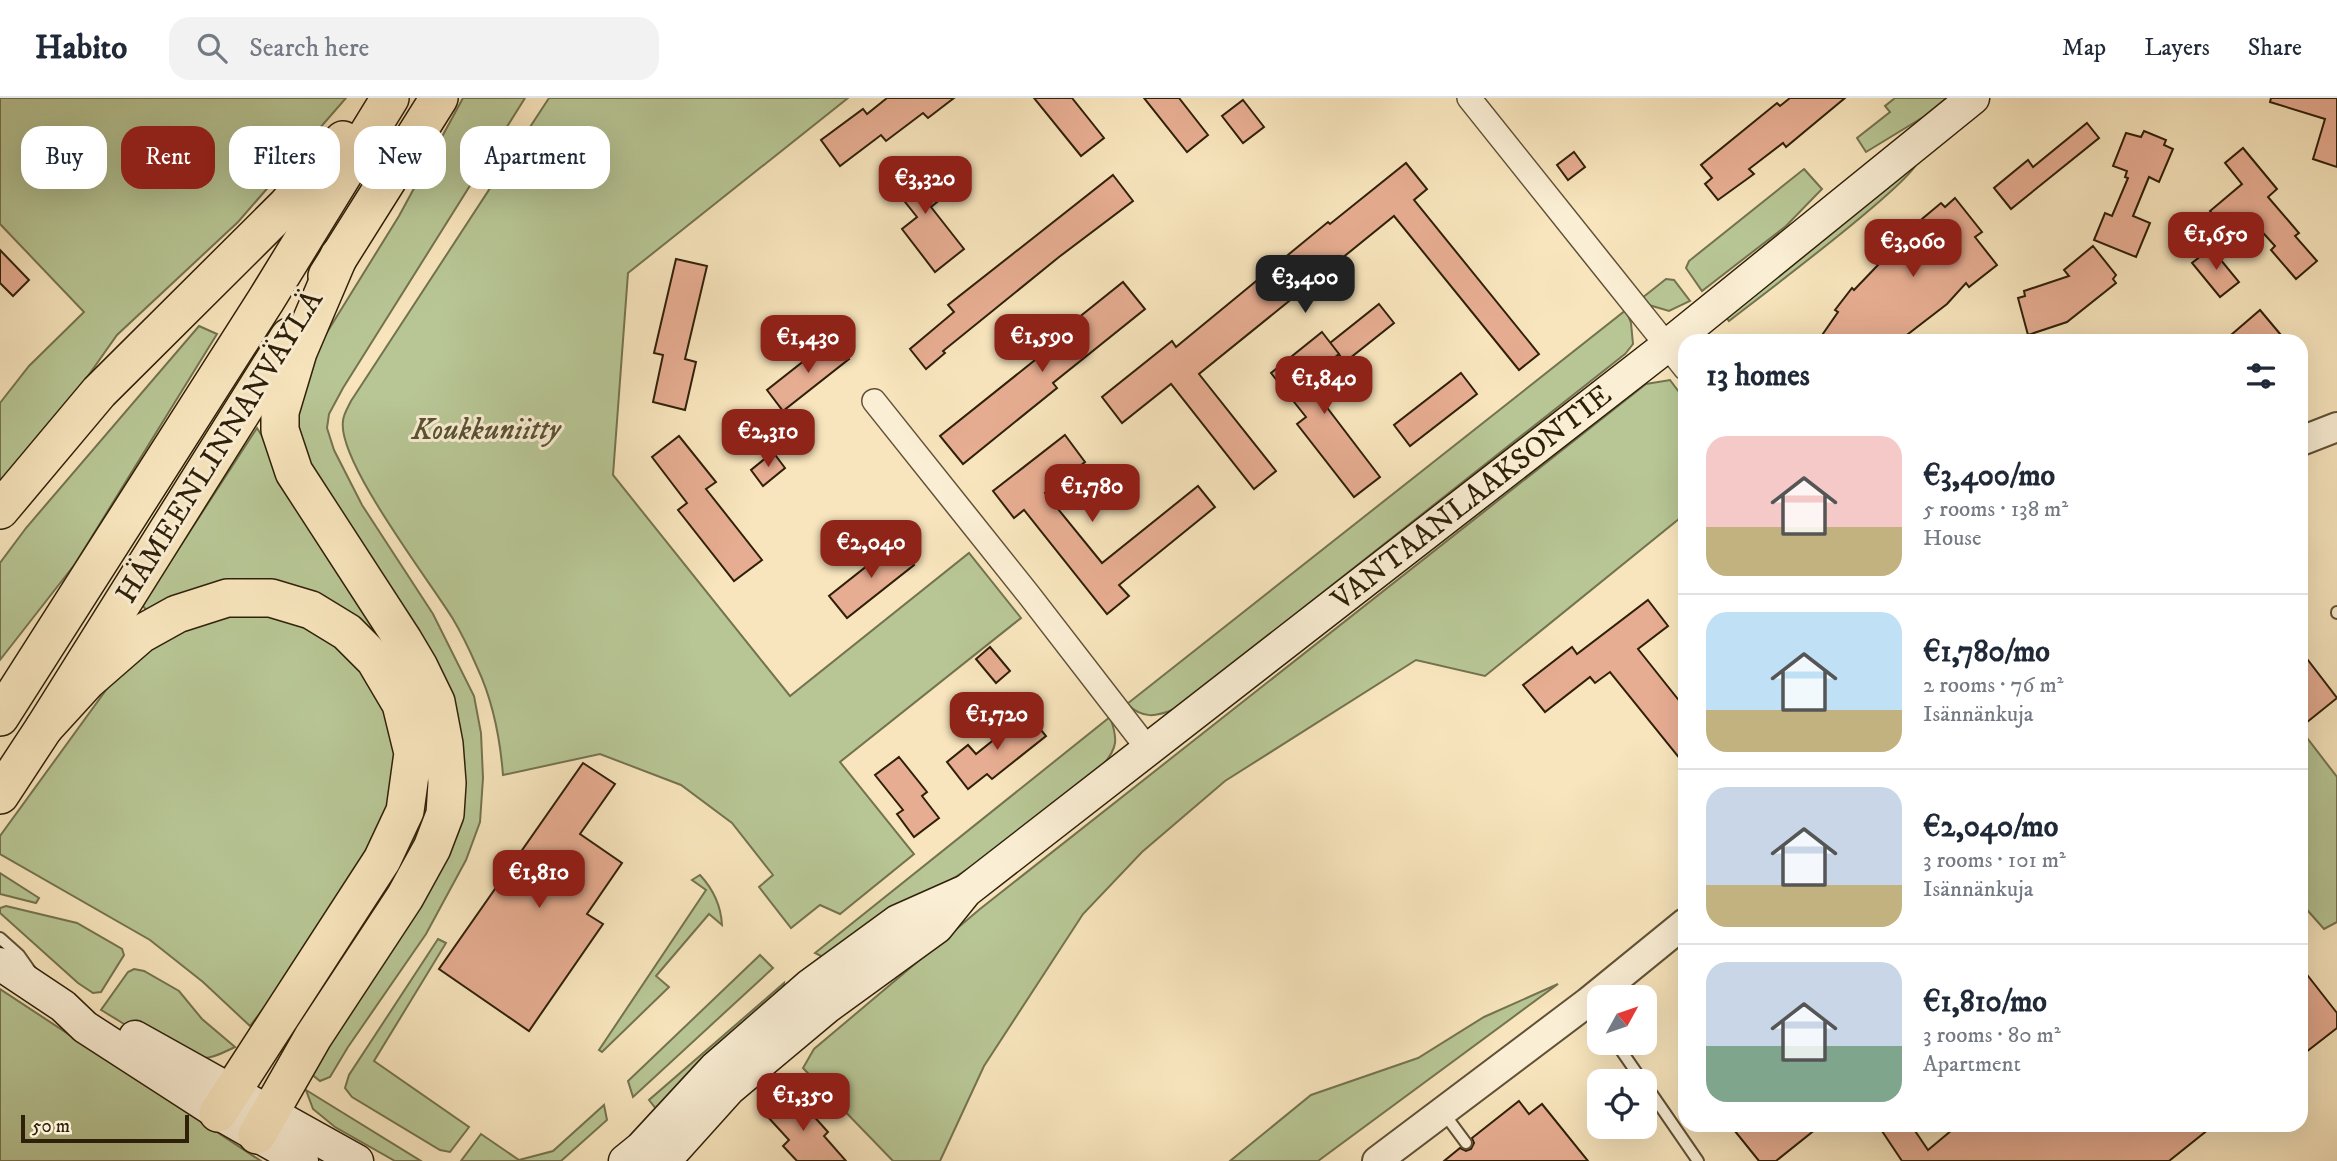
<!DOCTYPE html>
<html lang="en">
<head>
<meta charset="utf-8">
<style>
	:root { --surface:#fff; --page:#f2f2f3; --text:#1f2937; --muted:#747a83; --line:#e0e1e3; --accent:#8f2418 }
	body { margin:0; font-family:"IM FELL DW Pica",serif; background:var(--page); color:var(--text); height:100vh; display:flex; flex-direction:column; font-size:26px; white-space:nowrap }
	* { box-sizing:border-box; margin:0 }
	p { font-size:23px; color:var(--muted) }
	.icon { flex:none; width:38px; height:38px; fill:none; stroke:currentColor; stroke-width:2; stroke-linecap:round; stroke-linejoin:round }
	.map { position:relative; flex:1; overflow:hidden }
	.drawer { position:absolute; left:1678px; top:236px; width:630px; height:798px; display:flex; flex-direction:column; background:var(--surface); border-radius:21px; box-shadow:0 7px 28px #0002 }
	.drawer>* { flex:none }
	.guide { position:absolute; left:21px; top:28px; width:665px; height:63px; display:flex; gap:14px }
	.needle { width:46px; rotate:50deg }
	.tools { position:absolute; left:1587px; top:887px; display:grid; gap:14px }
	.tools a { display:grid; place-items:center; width:70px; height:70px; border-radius:14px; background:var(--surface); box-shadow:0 7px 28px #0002; font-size:35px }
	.scale { position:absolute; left:21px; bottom:18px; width:168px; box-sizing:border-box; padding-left:7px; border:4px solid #2f2009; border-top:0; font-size:19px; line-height:24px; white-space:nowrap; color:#2f2009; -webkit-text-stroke:5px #faeed4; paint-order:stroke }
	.price { position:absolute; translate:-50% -60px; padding:0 16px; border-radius:14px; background:var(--accent); color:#fff; font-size:23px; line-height:46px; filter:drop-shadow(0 2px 4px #0008) }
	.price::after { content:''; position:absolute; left:50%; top:42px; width:21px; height:16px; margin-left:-10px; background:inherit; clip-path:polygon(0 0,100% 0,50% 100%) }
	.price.active { background:#222; color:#fff }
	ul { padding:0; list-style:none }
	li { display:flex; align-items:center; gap:21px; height:175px; padding:0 28px }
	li+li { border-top:2px solid var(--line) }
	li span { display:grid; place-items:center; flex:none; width:196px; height:140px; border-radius:21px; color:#555 }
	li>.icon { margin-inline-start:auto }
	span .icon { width:84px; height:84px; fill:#fffc; stroke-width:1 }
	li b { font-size:30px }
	h2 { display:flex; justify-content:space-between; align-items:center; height:84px; padding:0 28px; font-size:30px }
	.tag { padding:0 24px; border-radius:21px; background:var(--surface); box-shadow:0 7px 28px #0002; font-size:24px; line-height:63px }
	.tag.active { background:var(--accent); color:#fff }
	header { display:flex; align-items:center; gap:42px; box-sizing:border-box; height:98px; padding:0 35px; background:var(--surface); border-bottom:2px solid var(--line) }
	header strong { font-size:33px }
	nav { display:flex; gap:38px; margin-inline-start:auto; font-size:24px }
	.search { width:490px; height:63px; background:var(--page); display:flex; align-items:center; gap:18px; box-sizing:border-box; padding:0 24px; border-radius:21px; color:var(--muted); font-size:26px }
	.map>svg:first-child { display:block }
	.green { fill:#b8c695; stroke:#74734f; stroke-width:2 }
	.building { fill:#e7ad92; stroke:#2f2009; stroke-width:2 }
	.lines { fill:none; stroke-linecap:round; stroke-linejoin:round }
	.service-casing { stroke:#615136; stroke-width:14 }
	.minor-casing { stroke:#615136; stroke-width:26 }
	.tertiary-casing { stroke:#615136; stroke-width:32 }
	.secondary-casing { stroke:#2f2009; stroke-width:35 }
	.trunk-casing { stroke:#2f2009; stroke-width:40 }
	.service { stroke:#faeed4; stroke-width:10 }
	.minor { stroke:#faeed4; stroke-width:23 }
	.tertiary { stroke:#faeed4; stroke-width:28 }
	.secondary { stroke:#faeed4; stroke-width:32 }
	.trunk { stroke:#f8e5bd; stroke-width:37 }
	.labels { text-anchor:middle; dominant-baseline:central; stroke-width:6; stroke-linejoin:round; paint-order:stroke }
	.park-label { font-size:30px; font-style:italic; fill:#585233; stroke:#faeed4 }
	.street-label { font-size:30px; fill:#2f2009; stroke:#faeed4 }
</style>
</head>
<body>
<header>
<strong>Habito</strong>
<div class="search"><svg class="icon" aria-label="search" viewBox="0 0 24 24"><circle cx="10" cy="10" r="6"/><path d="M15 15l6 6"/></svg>Search here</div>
<nav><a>Map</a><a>Layers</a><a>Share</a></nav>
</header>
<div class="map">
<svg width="2337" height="1063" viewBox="0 0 2337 1063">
	<rect width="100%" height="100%" fill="#f8e5bd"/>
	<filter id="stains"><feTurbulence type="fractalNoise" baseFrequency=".00286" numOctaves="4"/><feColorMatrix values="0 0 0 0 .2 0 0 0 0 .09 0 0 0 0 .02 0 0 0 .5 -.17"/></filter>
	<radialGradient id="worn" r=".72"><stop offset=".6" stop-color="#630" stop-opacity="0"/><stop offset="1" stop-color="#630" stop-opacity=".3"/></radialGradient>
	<g class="green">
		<polygon points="0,0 346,0 238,124 117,237 76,295 0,389 0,305 29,268 84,214 0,126"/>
		<polygon points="463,0 525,0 343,290 329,316 327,330 334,352 362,407 433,516 474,598 481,635 483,680 480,724 466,762 426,836 348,949 330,979 320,983 310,975 459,686 295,335 303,273 399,118"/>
		<path d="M 549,0 L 848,0 L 628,175 L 613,377 L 790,598 L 969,455 L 1021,520 L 840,664 L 914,756 L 840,816 L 820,807 L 791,830 L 759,789 L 773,777 L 732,725 L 681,687 L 600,656 L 503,677 C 500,639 493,603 477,569 C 470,553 462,536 453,521 C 429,482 337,363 343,323 C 343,317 348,309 351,303 Z"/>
		<polygon points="1895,0 1947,0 1925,18 1866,54 1857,40 1890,14 1885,8"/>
		<path d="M 1918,63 C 1912,85 1757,201 1729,223 L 1725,218 Z"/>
		<polygon points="1804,71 1822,91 1786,128 1702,193 1686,170 1689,163"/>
		<polygon points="1666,181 1674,182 1690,203 1669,213 1649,207 1642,200"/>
		<path d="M 1626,212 L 1631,225 L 1633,246 L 1625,256 L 1175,611 C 1155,619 1143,621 1127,606 Z"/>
		<polygon points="199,228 217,236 75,466 0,562 0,465 26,430"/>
		<polygon points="1670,282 1685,302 1685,416 1485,578 1416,562 1225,683 1142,754 1083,816 984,968 940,1063 893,1063 803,970 814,951 980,811 1646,286"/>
		<polygon points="257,330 382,529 431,620 427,728 288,957 277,950 421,681 346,518 148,514 142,507"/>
		<polygon points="240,512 320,530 380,589 399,668 380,737 276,894 250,928 203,884 150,842 0,756 0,738 122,570 157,541"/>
		<path d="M 1110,619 C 1118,641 1118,650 1102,668 L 987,758 L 840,856 L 825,860 L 815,855 Z"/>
		<polygon points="2301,632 2337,679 2337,824 2324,831 2301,805"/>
		<polygon points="0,775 39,800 36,805 0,796"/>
		<path d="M 700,777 C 713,791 721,808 722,827 L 709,816 L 656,878 L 669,889 L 602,954 L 599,952 L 706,792 L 692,782 Z"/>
		<polygon points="6,808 77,825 122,851 124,857 101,894 93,895 78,885 0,815 0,810"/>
		<polygon points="438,841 446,845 374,963 469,1029 450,1054 440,1052 352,999 345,990 349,977"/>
		<polygon points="760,857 773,870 633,999 628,983"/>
		<path d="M 134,871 L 144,873 L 179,893 L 202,921 L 235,949 C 226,953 215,960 204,960 C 172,960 129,928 101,912 L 128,874 Z"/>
		<polygon points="784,885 783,893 657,1012 649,1002"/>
		<polygon points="1558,886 1318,1063 1230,1063 1311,997 1418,960 1484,919"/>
		<polygon points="0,891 261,1063 0,1063"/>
		<polygon points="306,992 421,1063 395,1063 335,1029 313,1011"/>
		<polygon points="604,1007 607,1022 561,1063 461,1063 481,1036 519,1062 553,1053"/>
	</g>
	<g class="building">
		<polygon points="887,0 954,0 928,20 923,15 886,43 881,37 840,68 821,42 863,11 867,16"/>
		<polygon points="1034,0 1072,0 1104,40 1081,58"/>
		<polygon points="1144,0 1179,0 1208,37 1187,54"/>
		<polygon points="1790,0 1845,0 1786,49 1783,45 1749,71 1754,76 1718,102 1705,86 1712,80 1701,67 1777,5 1780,8"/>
		<polygon points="2271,0 2337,0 2337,69 2313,61 2325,21 2270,4"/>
		<polygon points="1243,2 1264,29 1243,45 1222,18"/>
		<polygon points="2087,25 2099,40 2011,111 1994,90 2028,62 2033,69"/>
		<polygon points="2144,33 2166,42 2164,47 2173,51 2159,84 2149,79 2133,118 2150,125 2136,159 2094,142 2105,115 2112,118 2128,80 2125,79 2127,73 2113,68 2126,35 2141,39"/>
		<polygon points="2243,50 2277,91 2268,99 2299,135 2295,138 2317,163 2296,181 2271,152 2275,148 2247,117 2227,133 2210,113 2242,86 2225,65"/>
		<polygon points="1574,54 1585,69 1568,82 1557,67"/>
		<polygon points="911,60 942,100 931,109 964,151 935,174 902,131 917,119 886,80"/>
		<polygon points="1406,65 1427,91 1414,102 1539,256 1519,272 1394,118 1199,276 1276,373 1254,391 1171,286 1122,325 1102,299 1172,243 1176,249 1328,124 1330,126"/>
		<polygon points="1113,77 1133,103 1059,159 943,253 945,255 926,271 910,251 954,214 948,207"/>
		<polygon points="1955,100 1982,134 1975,139 1997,167 1969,189 1966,185 1947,206 1899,243 1818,243 1838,214 1835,212 1852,190 1854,192 1878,167 1874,163 1892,145 1896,150 1922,121 1941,105 1945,109"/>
		<polygon points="2093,148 2116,177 2113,181 2116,185 2067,224 2028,237 2018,200 2025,198 2024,193 2069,178 2064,172"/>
		<polygon points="2211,150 2239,184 2220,199 2192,165"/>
		<polygon points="0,152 29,182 13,198 0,185"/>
		<polygon points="676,161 707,168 685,261 696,264 685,312 653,304 663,257 654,255"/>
		<polygon points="1123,184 1145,211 1053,285 1057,290 963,366 940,338 1050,250 1047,245"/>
		<polygon points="1379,206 1394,225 1345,264 1330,245"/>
		<polygon points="2260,212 2286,243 2224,243"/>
		<polygon points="1322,234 1339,256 1306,282 1380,379 1354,399 1297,326 1306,319 1271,275"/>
		<polygon points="833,240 849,261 783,313 767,292"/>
		<polygon points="1461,275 1477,296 1410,348 1394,327"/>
		<polygon points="1065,337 1085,364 1045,395 1102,465 1198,388 1215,409 1119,487 1129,498 1107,516 1024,412 1014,420 993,393"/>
		<polygon points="679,338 716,384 706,391 762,462 734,483 678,412 687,405 652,359"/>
		<polygon points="773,354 785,370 763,388 751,372"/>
		<polygon points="896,445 914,467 847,520 829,498"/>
		<polygon points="1648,502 1668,528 1638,551 1685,610 1685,667 1610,574 1595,585 1590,579 1545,614 1523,587 1572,549 1577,556"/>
		<polygon points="990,549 1010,573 996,585 976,561"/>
		<polygon points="2301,553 2337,600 2301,629"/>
		<polygon points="1027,615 1046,638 992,681 987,676 968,691 947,664 968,647 976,656"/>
		<polygon points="899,659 927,694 922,698 939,720 914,739 897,716 903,712 875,677"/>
		<polygon points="583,665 615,686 580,736 622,765 587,816 603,826 529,933 439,871"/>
		<polygon points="2301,869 2337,915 2337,930 2301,958"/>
		<polygon points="793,995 828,1034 824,1038 846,1063 797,1063 783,1048 789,1042 767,1018"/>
		<polygon points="1519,1003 1529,1016 1542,1006 1588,1063 1444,1063 1460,1050 1466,1053 1471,1051 1474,1045 1472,1040"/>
		<polygon points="1730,1027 1821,1027 1776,1063 1759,1063"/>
		<polygon points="1878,1027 1911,1027 1928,1052 1958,1027 2214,1027 2169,1063 1902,1063"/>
	</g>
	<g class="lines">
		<defs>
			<g id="service">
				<polyline points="2337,515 2337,514"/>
				<polyline points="0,840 19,857 31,874"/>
				<polyline points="1588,904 1600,921"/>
				<polyline points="1616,945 1643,984"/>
				<polyline points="1645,986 1698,1063"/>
				<polyline points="1443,1014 1466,1045"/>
			</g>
			<g id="minor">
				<polyline points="1469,0 1685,270"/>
				<polyline points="874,303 1029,497 1148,651"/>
			</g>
			<g id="tertiary">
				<polyline points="2301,343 2337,329"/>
				<polyline points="1377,1063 1588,904 1685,825"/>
			</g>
			<g id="secondary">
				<polyline points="0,866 63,908 85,929 218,1015 302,1063"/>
				<polyline points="135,939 357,1063"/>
				<polyline points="625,1063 641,1050 715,970 809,888 898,823 961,795"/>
				<polyline points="661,1063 675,1051 729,991 827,909 937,829 966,793 1668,247 1973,0"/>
			</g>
			<g id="trunk">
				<polyline points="327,178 439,0"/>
				<polyline points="0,412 99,294 286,108 343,42"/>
				<polyline points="0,619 266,202 390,0"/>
				<polyline points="44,630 87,583 141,536 177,516 227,500 271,500 311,512 347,534 375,562 401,606 413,655 405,713 382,762 218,1015"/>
				<polyline points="0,697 44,630 289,239"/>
				<polyline points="257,1037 313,939 405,799 432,750 445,716 447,685 444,646 436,604 419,569 403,542 294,374 280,332 280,314 298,254 339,158"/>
			</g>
		</defs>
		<use href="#service" class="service-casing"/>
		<use href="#minor" class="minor-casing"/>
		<use href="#tertiary" class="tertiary-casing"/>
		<use href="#secondary" class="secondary-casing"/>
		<use href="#trunk" class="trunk-casing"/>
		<use href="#service" class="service"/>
		<use href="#minor" class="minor"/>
		<use href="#tertiary" class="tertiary"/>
		<use href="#secondary" class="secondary"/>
		<use href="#trunk" class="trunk"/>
	</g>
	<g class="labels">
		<g class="park-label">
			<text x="486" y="332">Koukkuniitty</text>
		</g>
		<g class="street-label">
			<text transform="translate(220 349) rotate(-58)">HÄMEENLINNANVÄYLÄ</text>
			<text transform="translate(1472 400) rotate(-38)">VANTAANLAAKSONTIE</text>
		</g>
	</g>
	<rect width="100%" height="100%" filter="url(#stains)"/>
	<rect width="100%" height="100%" fill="url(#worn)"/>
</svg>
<div class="tools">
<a><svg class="needle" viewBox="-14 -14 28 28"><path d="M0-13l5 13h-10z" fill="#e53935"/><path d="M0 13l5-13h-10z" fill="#747a83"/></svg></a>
<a><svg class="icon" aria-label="locate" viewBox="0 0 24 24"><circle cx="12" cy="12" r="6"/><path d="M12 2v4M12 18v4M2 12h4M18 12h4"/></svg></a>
</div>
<div class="scale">50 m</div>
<b class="price" style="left:925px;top:118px">€3,320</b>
<b class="price" style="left:2216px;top:174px">€1,650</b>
<b class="price" style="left:1913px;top:181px">€3,060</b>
<b class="price active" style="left:1305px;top:217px">€3,400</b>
<b class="price" style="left:1042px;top:276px">€1,590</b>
<b class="price" style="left:808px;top:277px">€1,430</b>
<b class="price" style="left:1324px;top:318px">€1,840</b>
<b class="price" style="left:768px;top:371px">€2,310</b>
<b class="price" style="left:1092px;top:426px">€1,780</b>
<b class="price" style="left:871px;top:482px">€2,040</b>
<b class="price" style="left:997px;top:654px">€1,720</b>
<b class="price" style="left:539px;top:812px">€1,810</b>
<b class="price" style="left:803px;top:1035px">€1,350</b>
<div class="guide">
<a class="tag">Buy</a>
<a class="tag active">Rent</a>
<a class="tag">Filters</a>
<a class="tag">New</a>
<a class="tag">Apartment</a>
</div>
<section class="drawer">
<h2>13 homes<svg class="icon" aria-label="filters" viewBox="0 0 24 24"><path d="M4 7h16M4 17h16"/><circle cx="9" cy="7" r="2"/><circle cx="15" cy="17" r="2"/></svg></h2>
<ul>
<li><span style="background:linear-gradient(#f6c9c9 65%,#c2b280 0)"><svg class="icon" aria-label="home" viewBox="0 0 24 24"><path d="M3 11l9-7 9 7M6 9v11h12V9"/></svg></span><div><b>€3,400/mo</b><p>5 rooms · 138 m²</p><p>House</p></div></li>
<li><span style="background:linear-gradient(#bfe0f5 70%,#c2b280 0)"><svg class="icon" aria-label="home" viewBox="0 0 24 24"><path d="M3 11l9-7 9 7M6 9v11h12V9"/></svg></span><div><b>€1,780/mo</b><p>2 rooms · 76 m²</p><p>Isännänkuja</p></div></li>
<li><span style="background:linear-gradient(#c9d6e8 70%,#c2b280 0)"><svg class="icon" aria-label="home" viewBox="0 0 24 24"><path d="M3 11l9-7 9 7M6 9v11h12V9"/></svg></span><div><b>€2,040/mo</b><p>3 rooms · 101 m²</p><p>Isännänkuja</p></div></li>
<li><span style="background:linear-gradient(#c9d6e8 60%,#7fa58c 0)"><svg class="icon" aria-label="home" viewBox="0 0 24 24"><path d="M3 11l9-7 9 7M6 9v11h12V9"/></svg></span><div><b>€1,810/mo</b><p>3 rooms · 80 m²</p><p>Apartment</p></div></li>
</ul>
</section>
</div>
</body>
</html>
